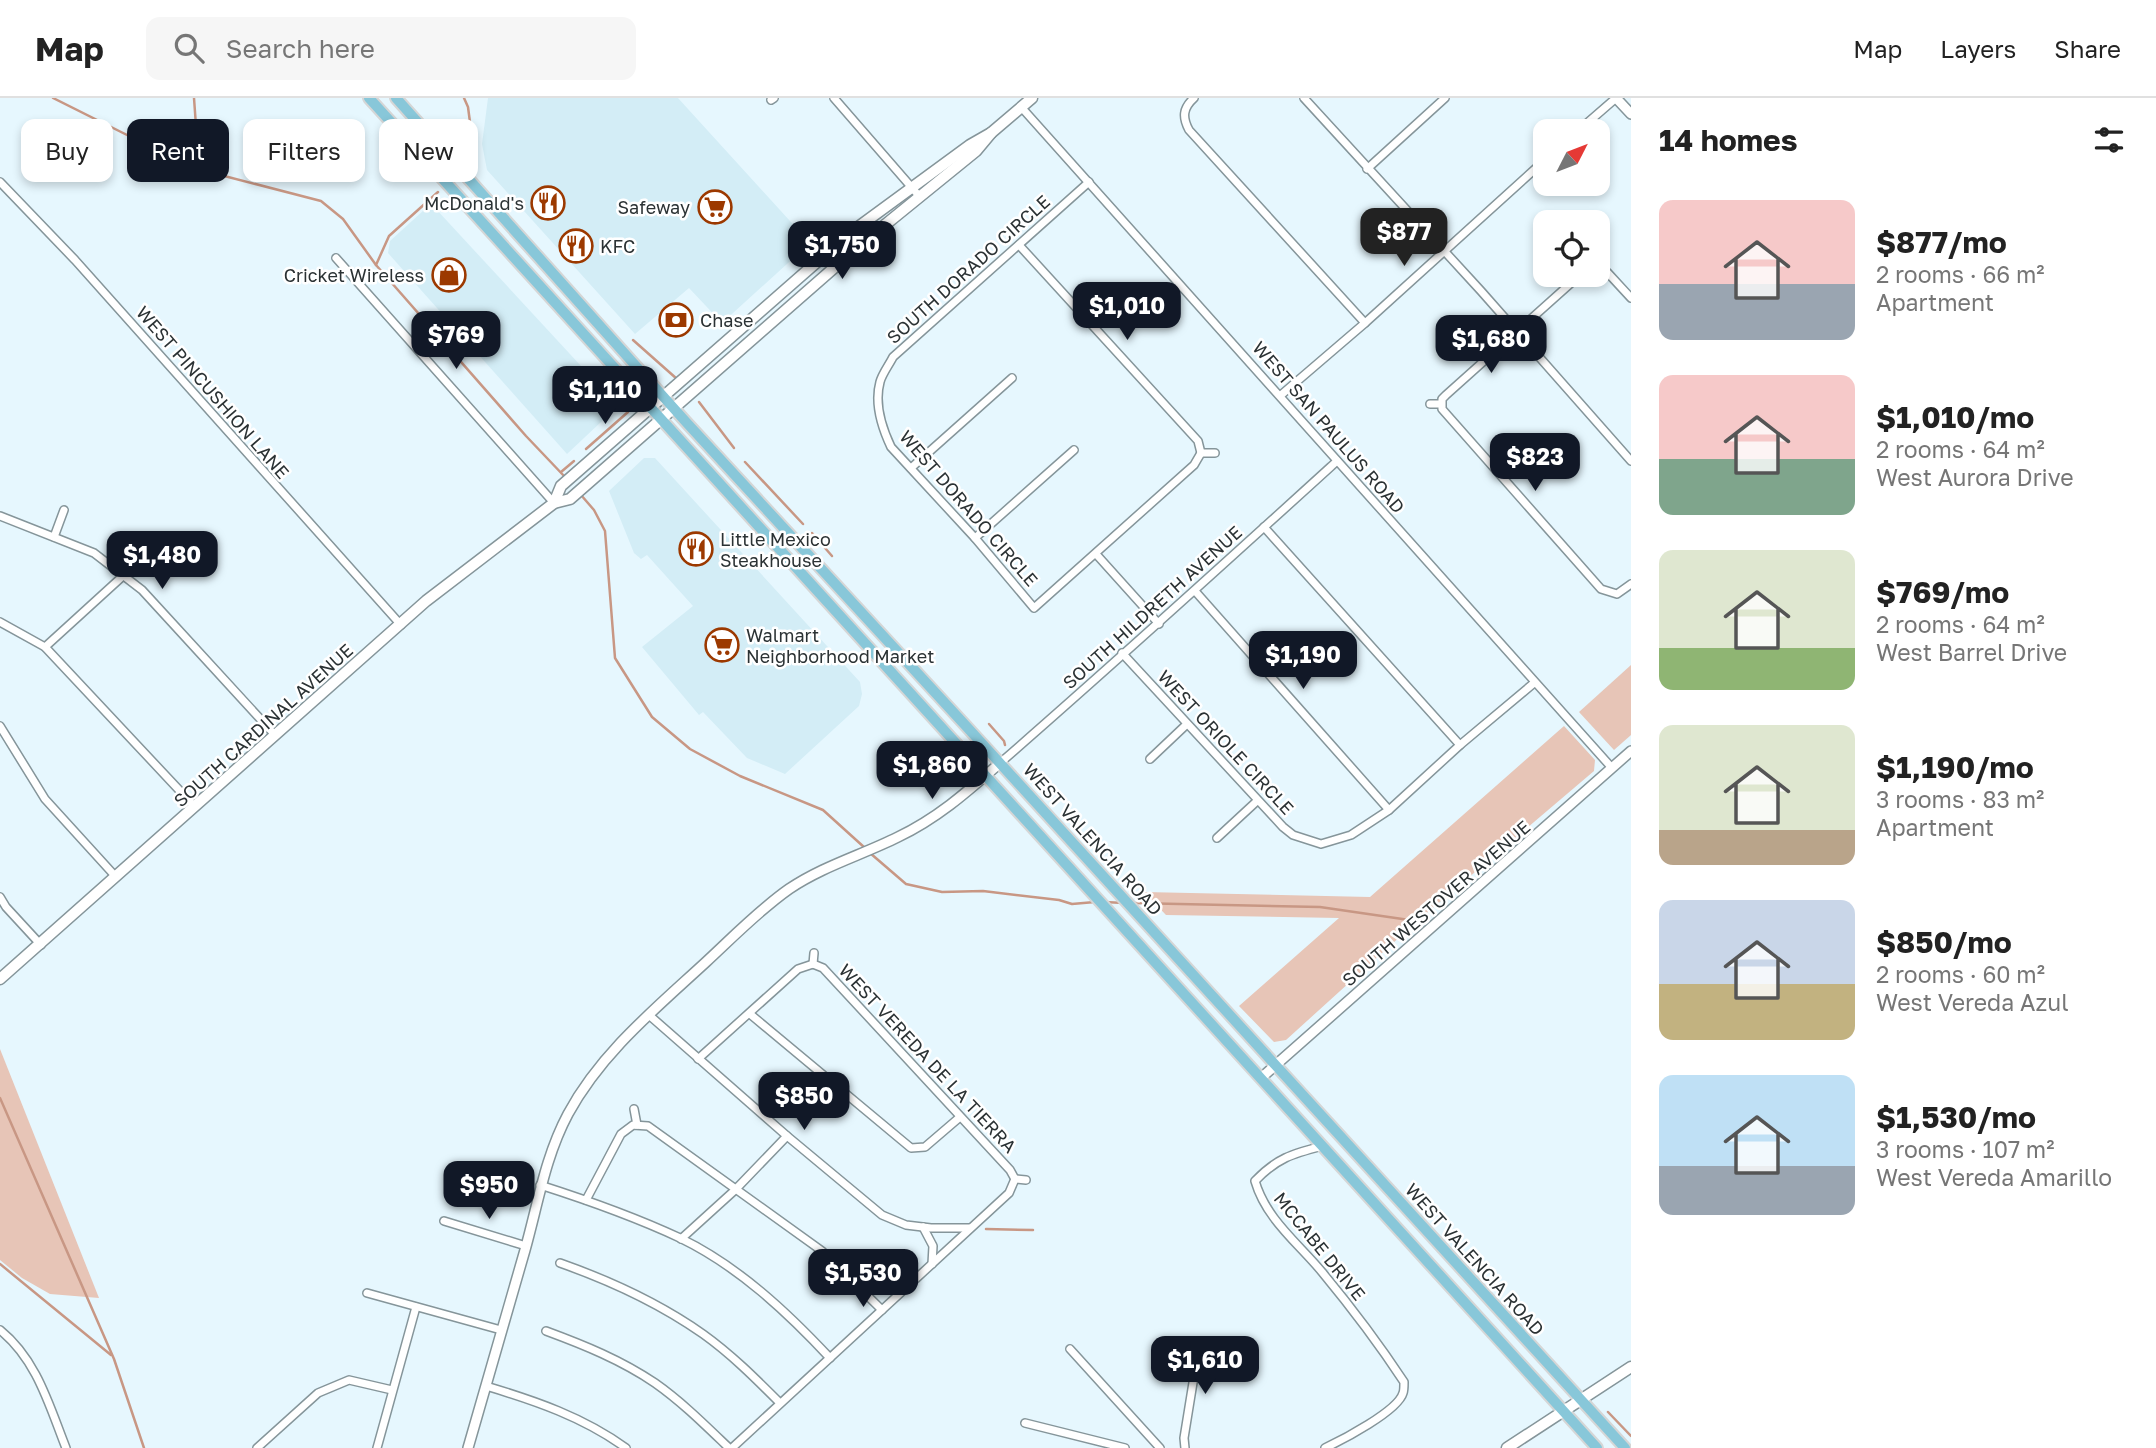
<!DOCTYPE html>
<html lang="en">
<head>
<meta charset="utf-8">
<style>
	:root { --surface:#fff; --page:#f6f6f6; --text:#222; --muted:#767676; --line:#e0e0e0; --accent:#111827 }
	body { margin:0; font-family:"Golos Text",sans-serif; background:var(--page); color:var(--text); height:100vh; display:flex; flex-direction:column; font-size:26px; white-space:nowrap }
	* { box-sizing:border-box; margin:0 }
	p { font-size:23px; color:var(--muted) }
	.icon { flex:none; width:38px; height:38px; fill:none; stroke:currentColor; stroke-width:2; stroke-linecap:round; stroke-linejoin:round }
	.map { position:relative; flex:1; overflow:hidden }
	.panel { display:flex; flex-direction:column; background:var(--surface); width:525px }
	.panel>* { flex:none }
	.banner { position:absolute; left:21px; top:21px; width:665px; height:63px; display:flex; gap:14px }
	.needle { width:46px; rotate:48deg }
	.controls { position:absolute; left:1533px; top:21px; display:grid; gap:14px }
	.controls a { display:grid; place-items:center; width:77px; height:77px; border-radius:14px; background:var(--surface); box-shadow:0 4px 10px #0003; font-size:35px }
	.price { position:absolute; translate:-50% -60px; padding:0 16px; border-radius:14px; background:var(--accent); color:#fff; font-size:23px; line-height:46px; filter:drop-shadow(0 2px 4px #0008) }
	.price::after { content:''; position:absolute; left:50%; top:42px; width:21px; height:16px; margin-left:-10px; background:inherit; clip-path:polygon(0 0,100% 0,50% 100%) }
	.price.current { background:#222; color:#fff }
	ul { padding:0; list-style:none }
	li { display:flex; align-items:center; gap:21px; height:175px; padding:0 28px }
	li span { display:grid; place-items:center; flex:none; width:196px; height:140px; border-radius:14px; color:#555 }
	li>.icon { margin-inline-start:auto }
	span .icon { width:84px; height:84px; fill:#fffc; stroke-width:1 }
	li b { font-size:30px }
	h2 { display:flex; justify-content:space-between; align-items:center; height:84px; padding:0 28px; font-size:30px }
	.tag { padding:0 24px; border-radius:14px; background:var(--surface); box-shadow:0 4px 10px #0003; font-size:24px; line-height:63px }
	.tag.current { background:var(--accent); color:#fff }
	header { display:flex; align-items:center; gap:42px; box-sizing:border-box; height:98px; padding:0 35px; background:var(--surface); border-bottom:2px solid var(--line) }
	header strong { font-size:33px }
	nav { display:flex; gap:38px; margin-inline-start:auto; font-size:24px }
	.search { width:490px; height:63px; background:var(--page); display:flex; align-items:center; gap:18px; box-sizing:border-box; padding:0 24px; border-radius:14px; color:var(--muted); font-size:26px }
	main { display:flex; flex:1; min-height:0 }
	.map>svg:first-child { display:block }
	.built { fill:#d3edf6 }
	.green { fill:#e7c5b7 }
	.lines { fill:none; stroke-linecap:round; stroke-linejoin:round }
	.stream { stroke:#c89784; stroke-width:2.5 }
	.minor-casing { stroke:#85959a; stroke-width:10 }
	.tertiary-casing { stroke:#85959a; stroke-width:12 }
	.secondary-casing { stroke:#85959a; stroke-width:13 }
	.primary-casing { stroke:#d5d6d6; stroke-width:14 }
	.minor { stroke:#fff; stroke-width:7 }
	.tertiary { stroke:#fff; stroke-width:9 }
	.secondary { stroke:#fff; stroke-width:10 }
	.primary { stroke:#88c7d9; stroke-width:10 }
	.labels { text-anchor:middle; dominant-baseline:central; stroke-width:5; stroke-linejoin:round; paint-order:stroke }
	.poi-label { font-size:18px; fill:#2b3234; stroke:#fff; text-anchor:start }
	.street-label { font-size:18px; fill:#2b3234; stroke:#fff }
</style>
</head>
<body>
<header>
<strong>Map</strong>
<div class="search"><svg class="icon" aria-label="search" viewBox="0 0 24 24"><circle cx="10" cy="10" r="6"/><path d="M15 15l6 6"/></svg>Search here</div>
<nav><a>Map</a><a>Layers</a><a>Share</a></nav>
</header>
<main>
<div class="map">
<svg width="1631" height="1350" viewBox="0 0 1631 1350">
	<rect width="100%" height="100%" fill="#e6f7fe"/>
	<g class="built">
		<polygon points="488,0 678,0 810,145 722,225 689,190 635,236 487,72 482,46"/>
		<polygon points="436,111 618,308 567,356 388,155 390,143 424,112"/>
		<polygon points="644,360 655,360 860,584 862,596 859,608 785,676 747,660 703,614 699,617 642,549 693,508 647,457 641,461 634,455 609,393"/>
	</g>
	<g class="green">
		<polygon points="1631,567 1631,637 1614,652 1579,614"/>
		<polygon points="1564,628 1595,662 1594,673 1414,826 1286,942 1274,944 1239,908 1339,820 1166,817 1144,794 1370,799"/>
		<polygon points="0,951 99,1200 50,1196 22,1180 0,1162"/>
	</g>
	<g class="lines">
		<g class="stream">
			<polyline points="53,0 183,65 205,70"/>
			<polyline points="194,0 198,56 209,74 321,103 343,121 376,167"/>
			<polyline points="464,0 468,9 474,55 469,67"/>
			<polyline points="438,94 389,138 376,167 526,338 565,379"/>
			<polyline points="633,242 677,281"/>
			<polyline points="699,304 734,350"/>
			<polyline points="586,351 628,314"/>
			<polyline points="745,364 803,426"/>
			<polyline points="561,374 574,363"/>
			<polyline points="581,397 594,412 605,433 615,560 652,619 690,651 740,678 823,712 865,750"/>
			<polyline points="812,435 832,458"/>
			<polyline points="989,626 1004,643 1005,647"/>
			<polyline points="870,755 906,786 942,794 983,793 1059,802 1072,806 1095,804"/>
			<polyline points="1105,804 1123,805"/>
			<polyline points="1133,805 1320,809 1423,824"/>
			<polyline points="0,1000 114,1261 144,1350"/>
			<polyline points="986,1131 1033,1132"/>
			<polyline points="0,1166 111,1257"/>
			<polyline points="1608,1314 1631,1338"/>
		</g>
		<defs>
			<g id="minor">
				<polyline points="834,0 920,99"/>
				<path d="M 1194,0 C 1183,10 1182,19 1189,32 L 1365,225"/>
				<polyline points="1304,0 1481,193 1631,363"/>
				<polyline points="771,2 774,0"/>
				<polyline points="1022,10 1612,670"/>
				<polyline points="1578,33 1616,0"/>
				<polyline points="1367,71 1445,0"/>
				<polyline points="0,84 75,162 401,527"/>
				<path d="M 1089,84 L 893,259 C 889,267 882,276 880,284 C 874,306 882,330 891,349 L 975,440 L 1034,510 L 1194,367 L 1201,355"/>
				<polyline points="1019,147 1198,343 1201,355"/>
				<polyline points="336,160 554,405"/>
				<polyline points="1598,169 1607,174 1631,200"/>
				<polyline points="1580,177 1446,297 1442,301 1442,311 1601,491 1617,496 1631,486"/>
				<polyline points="1281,297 1365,225 1545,62"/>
				<polyline points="1430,306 1441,306"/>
				<polyline points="1201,355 1215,355"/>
				<polyline points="911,370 1012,280"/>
				<polyline points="0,418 94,455 142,492 275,637"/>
				<polyline points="1264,429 1460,647"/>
				<polyline points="54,439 64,412"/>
				<polyline points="975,440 1074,352"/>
				<polyline points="1096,456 1159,526"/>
				<polyline points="1195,493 1389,712"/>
				<polyline points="0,524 45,549 195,709"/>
				<polyline points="45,549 124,477"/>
				<polyline points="1122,555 1283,729 1293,737 1321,746 1351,737 1389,712 1460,647 1534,585"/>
				<polyline points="0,628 45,701 116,779"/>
				<polyline points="1150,661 1187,626"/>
				<path d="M 1000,665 C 1114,566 1226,464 1337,363"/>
				<polyline points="1217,740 1257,703"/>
				<polyline points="0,799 6,809 41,847"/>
				<polyline points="813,866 823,870 1010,1072 1015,1081"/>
				<polyline points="813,866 814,855"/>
				<polyline points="750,916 911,1050 925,1049 960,1019"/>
				<polyline points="649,917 787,1038 882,1117 906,1127 931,1130 970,1130"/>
				<polyline points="698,961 798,871 813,866"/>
				<polyline points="634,1011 637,1027"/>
				<path d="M 1322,1048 C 1292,1056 1277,1060 1255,1083 C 1266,1121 1298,1145 1322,1174 C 1351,1209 1379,1246 1404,1284 C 1404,1287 1404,1293 1403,1295 C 1398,1313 1342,1342 1325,1350"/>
				<polyline points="1015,1081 1026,1082"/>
				<path d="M 540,1087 C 587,1102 635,1119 680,1140 C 738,1168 787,1214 830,1260"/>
				<polyline points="586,1102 621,1036 633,1027 648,1028 822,1153 882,1212"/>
				<polyline points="444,1123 526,1148"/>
				<polyline points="923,1129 933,1148 932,1166"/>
				<polyline points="681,1141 735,1092 787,1038"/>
				<path d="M 560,1165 C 611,1183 659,1205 703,1236 C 731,1256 755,1280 779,1304"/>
				<polyline points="367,1195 501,1232"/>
				<path d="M 0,1232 C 37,1262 49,1307 66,1350"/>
				<path d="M 546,1233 C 584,1247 621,1262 655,1285 C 682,1304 705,1327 729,1350"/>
				<polyline points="1070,1251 1160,1350"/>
				<path d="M 486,1288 C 536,1303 583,1319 626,1350"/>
				<polyline points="1025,1325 1125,1350"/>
				<polyline points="257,1350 318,1295 349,1282 392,1292"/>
				<polyline points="377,1350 416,1209"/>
				<polyline points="732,1350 1009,1095 1015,1081"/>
				<polyline points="1185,1350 1184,1340 1197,1260 1203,1244"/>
			</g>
			<g id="tertiary">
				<polyline points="1616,0 1631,16"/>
				<polyline points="1261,980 1631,653"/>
				<path d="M 468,1350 C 487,1284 506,1218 525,1152 C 538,1106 545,1059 568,1016 C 601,955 655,911 706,864 C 732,840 759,812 789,791 C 823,768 862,757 898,739 C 938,720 968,693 1000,665"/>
			</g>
			<g id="secondary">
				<polyline points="554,405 561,388 850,135 970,47 991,35 1032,0"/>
				<polyline points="0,881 426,503 554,405 570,401 859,148 976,53 991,35"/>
				<polyline points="1507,1350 1631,1269"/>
			</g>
			<g id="primary">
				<polyline points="369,0 1597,1350"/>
				<polyline points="396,0 686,324 966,628 1625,1350"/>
			</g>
		</defs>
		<use href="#minor" class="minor-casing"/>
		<use href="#tertiary" class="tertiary-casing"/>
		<use href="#secondary" class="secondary-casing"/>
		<use href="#primary" class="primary-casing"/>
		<use href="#minor" class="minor"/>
		<use href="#tertiary" class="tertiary"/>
		<use href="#secondary" class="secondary"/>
		<use href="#primary" class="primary"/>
	</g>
	<defs>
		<symbol id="restaurant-ring" viewBox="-11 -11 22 22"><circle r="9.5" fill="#fff" stroke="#9c3900" stroke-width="1.5"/><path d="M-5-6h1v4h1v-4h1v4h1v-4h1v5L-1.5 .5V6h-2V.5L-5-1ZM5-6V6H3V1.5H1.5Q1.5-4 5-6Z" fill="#9c3900"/></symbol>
		<symbol id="supermarket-ring" viewBox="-11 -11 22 22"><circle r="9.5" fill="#fff" stroke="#9c3900" stroke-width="1.5"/><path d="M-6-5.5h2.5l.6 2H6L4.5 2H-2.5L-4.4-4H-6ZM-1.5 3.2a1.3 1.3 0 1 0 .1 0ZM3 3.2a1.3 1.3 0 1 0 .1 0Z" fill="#9c3900"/></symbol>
		<symbol id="shop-ring" viewBox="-11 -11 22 22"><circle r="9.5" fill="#fff" stroke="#9c3900" stroke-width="1.5"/><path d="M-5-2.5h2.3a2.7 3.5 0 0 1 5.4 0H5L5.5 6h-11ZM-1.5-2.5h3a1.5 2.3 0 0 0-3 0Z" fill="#9c3900"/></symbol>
		<symbol id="bank-ring" viewBox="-11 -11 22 22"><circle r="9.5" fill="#fff" stroke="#9c3900" stroke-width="1.5"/><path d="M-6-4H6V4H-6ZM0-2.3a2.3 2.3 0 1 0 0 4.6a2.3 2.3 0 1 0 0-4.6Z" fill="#9c3900"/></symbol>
	</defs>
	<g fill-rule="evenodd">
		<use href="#restaurant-ring" x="529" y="86" width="38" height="38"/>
		<use href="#supermarket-ring" x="696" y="90" width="38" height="38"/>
		<use href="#restaurant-ring" x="557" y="129" width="38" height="38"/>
		<use href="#shop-ring" x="430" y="158" width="38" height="38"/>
		<use href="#bank-ring" x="657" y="203" width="38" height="38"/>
		<use href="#restaurant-ring" x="677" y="432" width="38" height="38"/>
		<use href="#supermarket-ring" x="703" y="528" width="38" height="38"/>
	</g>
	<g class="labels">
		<g class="poi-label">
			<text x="524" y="105" text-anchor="end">McDonald's</text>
			<text x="690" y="109" text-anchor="end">Safeway</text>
			<text x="600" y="148">KFC</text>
			<text x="424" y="177" text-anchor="end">Cricket Wireless</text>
			<text x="700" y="222">Chase</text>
			<text x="720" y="441">Little Mexico<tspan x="720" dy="21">Steakhouse</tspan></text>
			<text x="746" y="537">Walmart<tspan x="746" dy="21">Neighborhood Market</tspan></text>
		</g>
		<g class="street-label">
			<text transform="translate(968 171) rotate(-42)">SOUTH DORADO CIRCLE</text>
			<text transform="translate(213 294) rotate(49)">WEST PINCUSHION LANE</text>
			<text transform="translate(1329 329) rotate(49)">WEST SAN PAULUS ROAD</text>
			<text transform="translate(969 410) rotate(49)">WEST DORADO CIRCLE</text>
			<text transform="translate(1152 509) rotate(-42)">SOUTH HILDRETH AVENUE</text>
			<text transform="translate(263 627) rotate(-42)">SOUTH CARDINAL AVENUE</text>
			<text transform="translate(1226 644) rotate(47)">WEST ORIOLE CIRCLE</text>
			<text transform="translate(1093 741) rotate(48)">WEST VALENCIA ROAD</text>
			<text transform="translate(1436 805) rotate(-41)">SOUTH WESTOVER AVENUE</text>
			<text transform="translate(928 960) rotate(47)">WEST VEREDA DE LA TIERRA</text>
			<text transform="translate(1320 1148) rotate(51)">MCCABE DRIVE</text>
			<text transform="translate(1475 1161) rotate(48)">WEST VALENCIA ROAD</text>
		</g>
	</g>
</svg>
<div class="controls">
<a><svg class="needle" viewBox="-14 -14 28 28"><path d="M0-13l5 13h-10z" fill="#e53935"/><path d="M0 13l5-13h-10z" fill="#767676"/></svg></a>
<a><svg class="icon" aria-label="locate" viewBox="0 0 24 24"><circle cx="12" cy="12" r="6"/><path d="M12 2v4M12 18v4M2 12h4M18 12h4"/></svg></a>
</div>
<b class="price current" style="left:1404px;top:170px">$877</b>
<b class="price" style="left:842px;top:183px">$1,750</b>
<b class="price" style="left:1127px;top:244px">$1,010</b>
<b class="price" style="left:456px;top:273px">$769</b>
<b class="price" style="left:1491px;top:277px">$1,680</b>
<b class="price" style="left:605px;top:328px">$1,110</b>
<b class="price" style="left:1535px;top:395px">$823</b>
<b class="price" style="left:162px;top:493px">$1,480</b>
<b class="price" style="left:1303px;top:593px">$1,190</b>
<b class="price" style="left:932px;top:703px">$1,860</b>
<b class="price" style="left:804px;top:1034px">$850</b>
<b class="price" style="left:489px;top:1123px">$950</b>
<b class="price" style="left:863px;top:1211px">$1,530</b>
<b class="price" style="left:1205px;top:1298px">$1,610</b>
<div class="banner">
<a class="tag">Buy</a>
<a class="tag current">Rent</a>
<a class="tag">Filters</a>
<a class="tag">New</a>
</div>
</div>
<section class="panel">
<h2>14 homes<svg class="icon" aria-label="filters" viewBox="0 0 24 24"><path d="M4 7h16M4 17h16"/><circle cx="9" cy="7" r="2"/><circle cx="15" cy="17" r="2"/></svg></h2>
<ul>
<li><span style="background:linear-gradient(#f6c9c9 60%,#9aa5b1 0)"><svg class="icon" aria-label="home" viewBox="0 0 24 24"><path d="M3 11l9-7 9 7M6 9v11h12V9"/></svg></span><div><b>$877/mo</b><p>2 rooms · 66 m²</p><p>Apartment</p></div></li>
<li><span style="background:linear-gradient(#f6c9c9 60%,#7fa58c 0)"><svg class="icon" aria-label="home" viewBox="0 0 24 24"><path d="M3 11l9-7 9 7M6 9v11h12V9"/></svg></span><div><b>$1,010/mo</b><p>2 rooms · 64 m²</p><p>West Aurora Drive</p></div></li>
<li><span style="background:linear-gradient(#dfe7d0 70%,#8fb573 0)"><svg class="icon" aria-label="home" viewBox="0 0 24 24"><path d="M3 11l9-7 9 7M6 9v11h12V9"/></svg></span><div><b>$769/mo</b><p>2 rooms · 64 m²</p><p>West Barrel Drive</p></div></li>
<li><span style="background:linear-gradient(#dfe7d0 75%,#b9a48a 0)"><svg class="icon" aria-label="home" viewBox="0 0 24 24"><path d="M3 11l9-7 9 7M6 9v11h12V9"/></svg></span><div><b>$1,190/mo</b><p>3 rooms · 83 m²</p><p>Apartment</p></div></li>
<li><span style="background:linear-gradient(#c9d6e8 60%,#c2b280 0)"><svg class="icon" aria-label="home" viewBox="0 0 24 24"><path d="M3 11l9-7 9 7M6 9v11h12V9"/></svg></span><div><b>$850/mo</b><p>2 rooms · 60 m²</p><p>West Vereda Azul</p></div></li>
<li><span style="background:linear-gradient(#bfe0f5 65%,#9aa5b1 0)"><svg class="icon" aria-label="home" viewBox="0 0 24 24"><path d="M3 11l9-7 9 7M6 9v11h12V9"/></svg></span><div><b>$1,530/mo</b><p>3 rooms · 107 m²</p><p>West Vereda Amarillo</p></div></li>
</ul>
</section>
</main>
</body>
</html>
